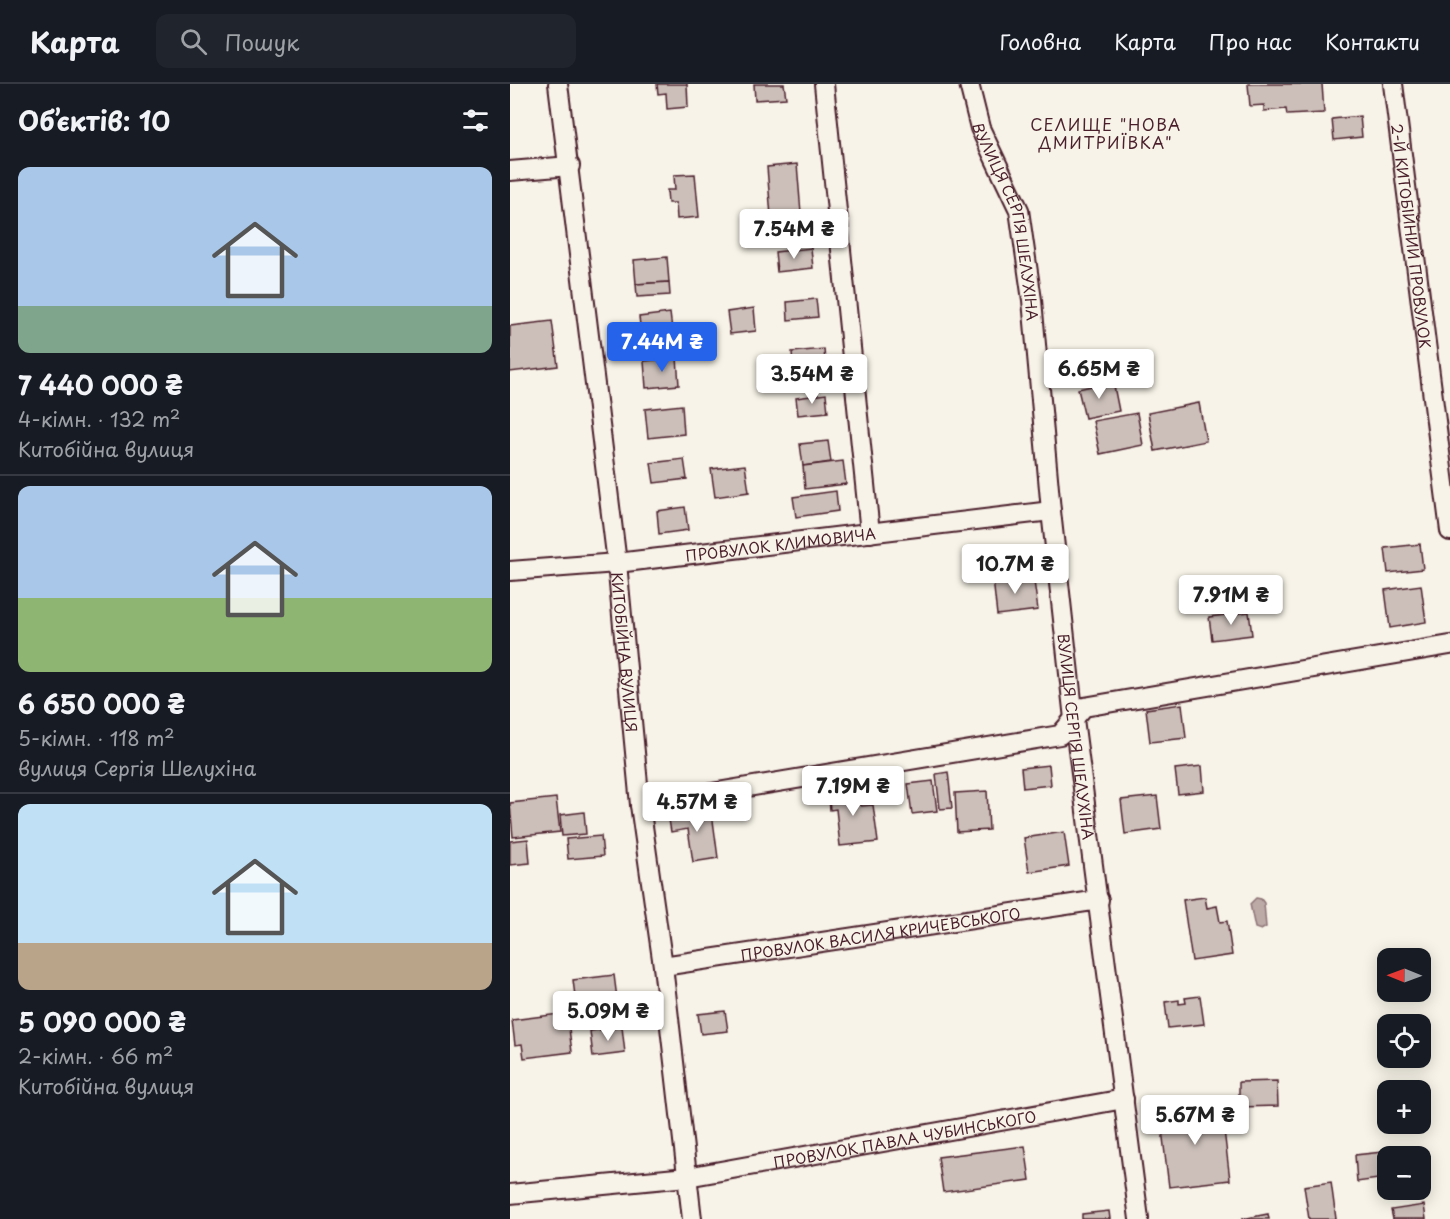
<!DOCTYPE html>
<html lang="uk">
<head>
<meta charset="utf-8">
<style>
	:root { --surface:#171b24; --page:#20242c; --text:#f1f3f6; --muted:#9ea1a6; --line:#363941; --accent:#2563eb }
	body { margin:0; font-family:"Playpen Sans",sans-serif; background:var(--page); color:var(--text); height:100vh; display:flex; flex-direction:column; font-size:22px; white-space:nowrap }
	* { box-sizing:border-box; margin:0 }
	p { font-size:20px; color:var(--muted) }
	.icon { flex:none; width:33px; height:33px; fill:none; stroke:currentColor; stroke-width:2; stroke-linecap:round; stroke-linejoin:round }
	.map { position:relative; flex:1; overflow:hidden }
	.drawer { display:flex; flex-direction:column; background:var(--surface); width:510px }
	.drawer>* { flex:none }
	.needle { width:39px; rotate:271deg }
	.controls { position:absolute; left:867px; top:864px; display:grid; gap:12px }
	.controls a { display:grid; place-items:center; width:54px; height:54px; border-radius:12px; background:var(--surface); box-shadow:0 3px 15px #0003; font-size:30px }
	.price { position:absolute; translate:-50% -51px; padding:0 14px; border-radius:6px; background:#fff; color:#222; font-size:20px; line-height:39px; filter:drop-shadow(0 2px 3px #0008) }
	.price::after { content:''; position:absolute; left:50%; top:36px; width:18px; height:14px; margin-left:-9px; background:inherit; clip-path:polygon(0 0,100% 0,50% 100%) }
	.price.current { background:var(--accent); color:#fff }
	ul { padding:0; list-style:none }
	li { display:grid; align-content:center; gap:12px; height:318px; padding:0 18px }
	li+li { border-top:2px solid var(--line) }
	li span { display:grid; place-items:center; height:186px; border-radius:12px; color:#555 }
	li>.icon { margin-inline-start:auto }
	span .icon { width:108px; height:108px; fill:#fffc; stroke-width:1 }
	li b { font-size:26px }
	h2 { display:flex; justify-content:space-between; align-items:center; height:72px; padding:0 18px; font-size:26px }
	header { display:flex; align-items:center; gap:36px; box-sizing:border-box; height:84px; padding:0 30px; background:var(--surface); border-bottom:2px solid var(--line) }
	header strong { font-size:28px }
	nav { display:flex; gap:33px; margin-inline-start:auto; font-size:21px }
	.search { width:420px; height:54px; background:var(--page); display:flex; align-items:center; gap:15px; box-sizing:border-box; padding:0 21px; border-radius:12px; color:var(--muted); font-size:22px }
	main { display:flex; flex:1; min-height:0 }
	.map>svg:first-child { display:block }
	.water { fill:#bcaaa7; stroke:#8e7275; stroke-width:1.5 }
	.building { fill:#ccbfb9; stroke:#4a1f2b; stroke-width:1.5 }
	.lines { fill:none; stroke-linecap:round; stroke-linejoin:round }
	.minor-casing { stroke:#4a1f2b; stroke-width:22 }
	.minor { stroke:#f7f3e8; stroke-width:18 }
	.labels { text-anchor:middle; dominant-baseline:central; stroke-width:4.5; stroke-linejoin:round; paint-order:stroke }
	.street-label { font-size:15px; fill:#4a1f2b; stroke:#f7f3e8 }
	.neighbourhood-label { font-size:16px; letter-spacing:1.5px; fill:#4a1f2b; stroke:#f7f3e8 }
</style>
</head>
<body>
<header>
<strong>Карта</strong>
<div class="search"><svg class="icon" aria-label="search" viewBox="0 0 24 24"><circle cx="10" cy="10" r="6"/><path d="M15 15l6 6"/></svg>Пошук</div>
<nav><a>Головна</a><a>Карта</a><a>Про нас</a><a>Контакти</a></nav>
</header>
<main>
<section class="drawer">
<h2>Об’єктів: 10<svg class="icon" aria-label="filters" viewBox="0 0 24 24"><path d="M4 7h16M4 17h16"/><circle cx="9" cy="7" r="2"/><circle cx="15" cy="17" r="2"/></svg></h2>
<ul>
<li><span style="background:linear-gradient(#a9c7e8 75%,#7fa58c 0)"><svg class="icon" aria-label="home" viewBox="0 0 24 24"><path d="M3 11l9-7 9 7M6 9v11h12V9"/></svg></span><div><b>7 440 000 ₴</b><p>4-кімн. · 132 m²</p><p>Китобійна вулиця</p></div></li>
<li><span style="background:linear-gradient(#a9c7e8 60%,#8fb573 0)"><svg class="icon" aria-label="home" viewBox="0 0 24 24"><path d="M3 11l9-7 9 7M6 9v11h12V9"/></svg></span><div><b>6 650 000 ₴</b><p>5-кімн. · 118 m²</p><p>вулиця Сергія Шелухіна</p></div></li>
<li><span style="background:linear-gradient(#bfe0f5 75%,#b9a48a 0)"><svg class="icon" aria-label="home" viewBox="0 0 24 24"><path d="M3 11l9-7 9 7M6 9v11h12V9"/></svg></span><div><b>5 090 000 ₴</b><p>2-кімн. · 66 m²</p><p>Китобійна вулиця</p></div></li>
</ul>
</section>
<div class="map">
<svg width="940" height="1135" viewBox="0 0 940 1135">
	<rect width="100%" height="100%" fill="#f7f3e8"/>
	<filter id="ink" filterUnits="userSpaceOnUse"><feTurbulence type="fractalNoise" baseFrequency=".0167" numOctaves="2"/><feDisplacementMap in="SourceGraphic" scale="12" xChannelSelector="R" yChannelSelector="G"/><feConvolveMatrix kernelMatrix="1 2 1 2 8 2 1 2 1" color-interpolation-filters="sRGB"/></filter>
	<g filter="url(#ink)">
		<polygon class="water" points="746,814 751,815 754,819 756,843 751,846 745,844 740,820"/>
		<g class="building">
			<polygon points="147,0 177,0 178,23 157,25 156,9 148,10"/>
			<polygon points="244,0 274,0 276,14 245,16"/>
			<polygon points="738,0 812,0 814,29 777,31 776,25 754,27 754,21 740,22"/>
			<polygon points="850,32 852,53 824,56 822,35"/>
			<polygon points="287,80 291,129 261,132 257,83"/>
			<polygon points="185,90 189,133 167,135 166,119 158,119 157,106 165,106 164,91"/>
			<polygon points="301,164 303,184 267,188 265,168"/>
			<polygon points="157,173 159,198 126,200 124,176"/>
			<polygon points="159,198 160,211 127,213 126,200"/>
			<polygon points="306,215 308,233 278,236 277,218"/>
			<polygon points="244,224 246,247 220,250 217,228"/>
			<polygon points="160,229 163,254 132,257 129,233"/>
			<polygon points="42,237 48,282 0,288 0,242"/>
			<polygon points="314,265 316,290 284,292 282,268"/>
			<polygon points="167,274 169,301 136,304 134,277"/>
			<polygon points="603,297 609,327 575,334 568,305"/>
			<polygon points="316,310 318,328 288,331 286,314"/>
			<polygon points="689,319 696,357 645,367 638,329"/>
			<polygon points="172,321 174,350 138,354 135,325"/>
			<polygon points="627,329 633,361 590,370 583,337"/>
			<polygon points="318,357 321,378 293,382 290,360"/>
			<polygon points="174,375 177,395 144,399 141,379"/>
			<polygon points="333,377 336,400 295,405 293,382"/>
			<polygon points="235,381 239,408 205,413 201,385"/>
			<polygon points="326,407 328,427 286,433 283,413"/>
			<polygon points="175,423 178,446 149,450 147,427"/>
			<polygon points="910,460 913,485 878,489 875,464"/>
			<polygon points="523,490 528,526 487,531 483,495"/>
			<polygon points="911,501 916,538 880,544 875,506"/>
			<polygon points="739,528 742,551 702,556 699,533"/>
			<polygon points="672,620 676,654 640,658 636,625"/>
			<polygon points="539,681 541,701 513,704 511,684"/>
			<polygon points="692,682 694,707 668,710 665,685"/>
			<polygon points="438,688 442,724 430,725 426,690"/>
			<polygon points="423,697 427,727 402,730 398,700"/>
			<polygon points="343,701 345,718 351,717 351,722 363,721 368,758 330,762 326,725 320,726 318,704"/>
			<polygon points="477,707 479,746 447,748 445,709"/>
			<polygon points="647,712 651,745 615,750 611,716"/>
			<polygon points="46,714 50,748 3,753 0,719"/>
			<polygon points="180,725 181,732 202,729 208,774 183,778 178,745 161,748 158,729"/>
			<polygon points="74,728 76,750 52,752 50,731"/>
			<polygon points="554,748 559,782 519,788 514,754"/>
			<polygon points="91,752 93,772 58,775 56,755"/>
			<polygon points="18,755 20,779 0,781 0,757"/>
			<polygon points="695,813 697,824 707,822 710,838 717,837 722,871 682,877 673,816"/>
			<polygon points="104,891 109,930 68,936 63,896"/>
			<polygon points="690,912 694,940 658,944 655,918 669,916 669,920 676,919 675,914"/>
			<polygon points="215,927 218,947 191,950 188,930"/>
			<polygon points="57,929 62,968 14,974 12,960 5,961 2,936"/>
			<polygon points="112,943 115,969 83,973 80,947"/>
			<polygon points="767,997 768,1022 729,1023 729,998"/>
			<polygon points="711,1021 720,1096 659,1103 650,1029"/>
			<polygon points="515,1062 520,1096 433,1108 428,1073"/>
			<polygon points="891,1066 892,1072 878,1072 878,1103 875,1094 847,1098 845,1071"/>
			<polygon points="821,1098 826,1135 799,1135 794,1102"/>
			<polygon points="914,1121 916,1135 883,1135 881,1126"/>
			<polygon points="599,1127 600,1135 572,1135 572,1130"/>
			<polygon points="758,1130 759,1135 732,1135"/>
		</g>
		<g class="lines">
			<defs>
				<g id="minor">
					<path id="s1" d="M 48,0 L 107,479 L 130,721 L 153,882 L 182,1135"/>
					<polyline points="314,0 360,449"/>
					<path id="s2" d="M 459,0 L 470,44 L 509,126 L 522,216 L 541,427 L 564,635 L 629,1135"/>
					<path id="s3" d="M 883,0 L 940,447"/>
					<polyline points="0,87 60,82"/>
					<path id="s4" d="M 0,487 L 107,479 L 541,427"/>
					<polyline points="130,721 550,651 574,623 940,561"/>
					<path id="s5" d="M 153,882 L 589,816"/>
					<path id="s6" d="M 0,1110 L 177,1093 L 614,1015"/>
				</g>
			</defs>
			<use href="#minor" class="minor-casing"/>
			<use href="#minor" class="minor"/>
		</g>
	</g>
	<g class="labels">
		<g class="street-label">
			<text stroke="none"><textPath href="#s2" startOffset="144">ВУЛИЦЯ СЕРГІЯ ШЕЛУХІНА</textPath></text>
			<text stroke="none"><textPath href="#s3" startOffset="153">2-Й КИТОБІЙНИЙ ПРОВУЛОК</textPath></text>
			<text stroke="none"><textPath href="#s4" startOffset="272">ПРОВУЛОК КЛИМОВИЧА</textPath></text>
			<text stroke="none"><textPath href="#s1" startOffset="572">КИТОБІЙНА ВУЛИЦЯ</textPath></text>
			<text stroke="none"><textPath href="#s2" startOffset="666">ВУЛИЦЯ СЕРГІЯ ШЕЛУХІНА</textPath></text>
			<text stroke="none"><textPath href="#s5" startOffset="220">ПРОВУЛОК ВАСИЛЯ КРИЧЕВСЬКОГО</textPath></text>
			<text stroke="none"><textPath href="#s6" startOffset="399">ПРОВУЛОК ПАВЛА ЧУБИНСЬКОГО</textPath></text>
		</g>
		<g class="neighbourhood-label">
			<text x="596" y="40">СЕЛИЩЕ "НОВА<tspan x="596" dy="18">ДМИТРИЇВКА"</tspan></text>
		</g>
	</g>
</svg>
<div class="controls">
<a><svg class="needle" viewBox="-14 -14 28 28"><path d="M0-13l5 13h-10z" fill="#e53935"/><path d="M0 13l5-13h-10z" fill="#9ea1a6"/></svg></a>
<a><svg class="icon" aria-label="locate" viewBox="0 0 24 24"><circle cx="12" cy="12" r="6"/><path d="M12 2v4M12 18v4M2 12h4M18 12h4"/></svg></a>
<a>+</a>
<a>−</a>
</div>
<b class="price" style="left:284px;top:176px">7.54M ₴</b>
<b class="price current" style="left:152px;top:289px">7.44M ₴</b>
<b class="price" style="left:589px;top:316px">6.65M ₴</b>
<b class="price" style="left:302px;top:321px">3.54M ₴</b>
<b class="price" style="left:505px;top:511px">10.7M ₴</b>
<b class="price" style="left:721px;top:542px">7.91M ₴</b>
<b class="price" style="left:343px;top:733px">7.19M ₴</b>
<b class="price" style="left:187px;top:749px">4.57M ₴</b>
<b class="price" style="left:98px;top:958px">5.09M ₴</b>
<b class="price" style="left:685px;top:1062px">5.67M ₴</b>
</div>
</main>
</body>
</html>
